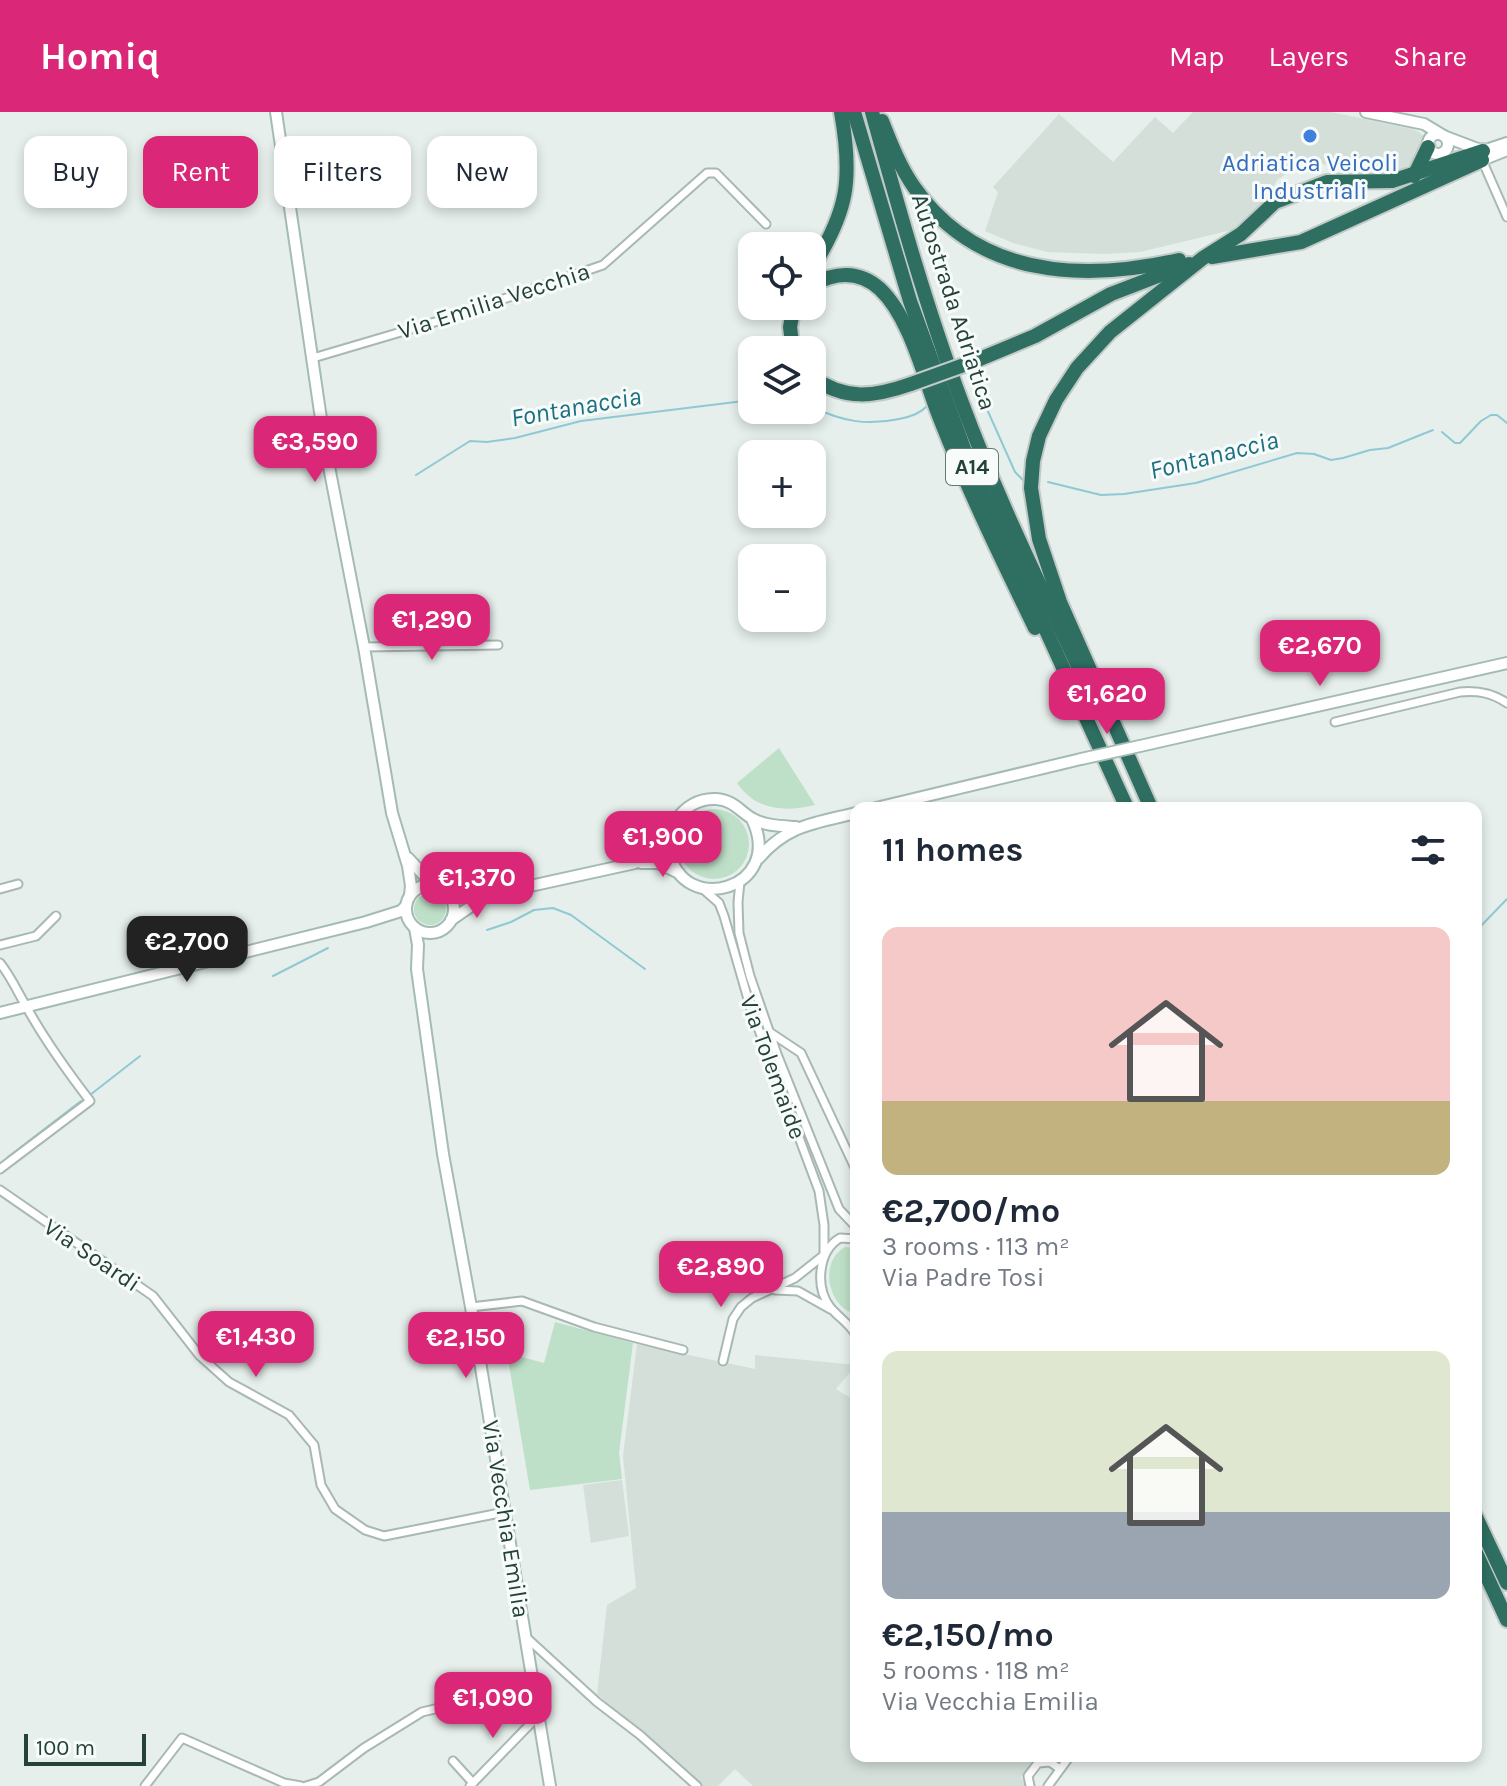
<!DOCTYPE html>
<html lang="en">
<head>
<meta charset="utf-8">
<style>
	:root { --surface:#fff; --page:#f2f2f3; --text:#1f2937; --muted:#747a83; --accent:#db2777 }
	body { margin:0; font-family:Karla,sans-serif; background:var(--page); color:var(--text); height:100vh; display:flex; flex-direction:column; font-size:30px; white-space:nowrap }
	* { box-sizing:border-box; margin:0 }
	p { font-size:26px; color:var(--muted) }
	.icon { flex:none; width:44px; height:44px; fill:none; stroke:currentColor; stroke-width:2; stroke-linecap:round; stroke-linejoin:round }
	.map { position:relative; flex:1; overflow:hidden }
	.panel { position:absolute; left:850px; top:690px; width:632px; height:960px; display:flex; flex-direction:column; background:var(--surface); border-radius:16px; box-shadow:0 4px 12px #0003 }
	.panel>* { flex:none }
	.hud { position:absolute; left:24px; top:24px; width:706px; height:72px; display:flex; gap:16px }
	.fabs { position:absolute; left:738px; top:120px; display:grid; gap:16px }
	.fabs a { display:grid; place-items:center; width:88px; height:88px; border-radius:16px; background:var(--surface); box-shadow:0 4px 12px #0003; font-size:40px }
	.scale { position:absolute; left:24px; bottom:20px; width:122px; box-sizing:border-box; padding-left:8px; border:4px solid #24423a; border-top:0; font-size:22px; line-height:28px; white-space:nowrap; color:#24423a; -webkit-text-stroke:6px #f7fbf9; paint-order:stroke }
	.price { position:absolute; translate:-50% -68px; padding:0 18px; border-radius:16px; background:var(--accent); color:#fff; font-size:26px; line-height:52px; filter:drop-shadow(0 2px 4px #0008) }
	.price::after { content:''; position:absolute; left:50%; top:48px; width:24px; height:18px; margin-left:-12px; background:inherit; clip-path:polygon(0 0,100% 0,50% 100%) }
	.price.selected { background:#222; color:#fff }
	ul { padding:0; list-style:none }
	li { display:grid; align-content:center; gap:16px; height:424px; padding:0 32px }
	li span { display:grid; place-items:center; height:248px; border-radius:16px; color:#555 }
	li>.icon { margin-inline-start:auto }
	span .icon { width:144px; height:144px; fill:#fffc; stroke-width:1 }
	li b { font-size:34px }
	h2 { display:flex; justify-content:space-between; align-items:center; height:96px; padding:0 32px; font-size:34px }
	.tag { padding:0 28px; border-radius:16px; background:var(--surface); box-shadow:0 4px 12px #0003; font-size:28px; line-height:72px }
	.tag.selected { background:var(--accent); color:#fff }
	header { display:flex; align-items:center; gap:48px; box-sizing:border-box; height:112px; padding:0 40px; background:var(--accent); color:#fff }
	header strong { font-size:38px }
	nav { display:flex; gap:44px; margin-inline-start:auto; font-size:28px }
	.map>svg:first-child { display:block }
	.built { fill:#d4dfda }
	.green { fill:#bfe0c8 }
	.lines { fill:none; stroke-linecap:round; stroke-linejoin:round }
	.stream { stroke:#8ec9d4; stroke-width:2 }
	.street-casing { stroke:#a8b8b2; stroke-width:11 }
	.secondary-casing { stroke:#a4bbb3; stroke-width:14 }
	.highway-casing { stroke:#c2cac8; stroke-width:18 }
	.street { stroke:#fff; stroke-width:7 }
	.secondary { stroke:#fff; stroke-width:10 }
	.highway { stroke:#2f6f62; stroke-width:14 }
	.secondary-bridge-casing { stroke:#a4bbb3; stroke-width:14; stroke-linecap:butt }
	.highway-bridge-casing { stroke:#c2cac8; stroke-width:18; stroke-linecap:butt }
	.secondary-bridge { stroke:#fff; stroke-width:10 }
	.highway-bridge { stroke:#2f6f62; stroke-width:14 }
	.shop-dot { fill:#3f7fe0; stroke:#f7fbf9; stroke-width:3 }
	.labels { text-anchor:middle; dominant-baseline:central; stroke-width:6; stroke-linejoin:round; paint-order:stroke }
	.shield { fill:#f7fbf9; stroke:#637a73; stroke-width:2 }
	.shield-label { font-size:22px; font-weight:bold; fill:#24423a }
	.shop-label { font-size:24px; fill:#366cbe; stroke:#f7fbf9 }
	.street-label { font-size:24px; fill:#24423a; stroke:#f7fbf9 }
	.water-label { font-size:26px; font-style:italic; fill:#1c6f80; stroke:#f7fbf9 }
</style>
</head>
<body>
<header>
<strong>Homiq</strong>
<nav><a>Map</a><a>Layers</a><a>Share</a></nav>
</header>
<div class="map">
<svg width="1507" height="1674" viewBox="0 0 1507 1674">
	<rect width="100%" height="100%" fill="#e6efeb"/>
	<g class="built">
		<polygon points="1193,0 1331,0 1412,17 1419,20 1425,26 1424,35 1411,52 1400,59 1336,57 1321,51 1298,54 1277,68 1269,84 1232,118 1140,140 1106,142 1047,140 1013,131 985,119 998,80 993,75 1059,2 1113,50 1155,5 1173,21"/>
		<polygon points="637,1232 755,1257 755,1243 856,1253 836,1277 856,1289 856,1644 1037,1644 1021,1665 1025,1674 753,1674 735,1657 718,1674 702,1674 597,1582 607,1493 636,1476 623,1344"/>
		<polygon points="622,1368 629,1424 591,1431 583,1373"/>
	</g>
	<g class="green">
		<path d="M 779,636 L 815,693 C 785,700 756,699 737,671 Z"/>
		<circle cx="714" cy="732" r="35"/>
		<circle cx="430" cy="797" r="16"/>
		<path d="M 845,1135 L 856,1136 L 856,1202 C 828,1196 818,1150 845,1135 Z"/>
		<polygon points="555,1210 633,1231 619,1341 622,1367 530,1378 507,1241 544,1251"/>
	</g>
	<g class="lines">
		<g class="stream">
			<polyline points="973,272 978,277 1015,360 1024,369"/>
			<path d="M 812,295 C 842,309 866,314 899,307 C 910,305 920,302 927,294"/>
			<polyline points="1442,320 1455,331 1460,331 1481,309 1491,303 1497,303 1507,311"/>
			<polyline points="416,363 470,329 487,330 515,326 581,309 752,288"/>
			<polyline points="1048,370 1101,383 1124,382 1196,371 1297,341 1314,342 1331,348 1343,346 1370,338 1388,336 1433,318"/>
			<polyline points="487,818 511,810 534,798 553,796 571,803 645,857"/>
			<polyline points="1476,819 1507,787"/>
			<polyline points="273,864 328,836"/>
			<polyline points="90,983 140,944"/>
			<polyline points="8,1045 81,989"/>
		</g>
		<defs>
			<g id="street">
				<polyline points="1482,48 1507,105"/>
				<polyline points="313,246 445,207 603,153 707,61 716,61 766,112"/>
				<polyline points="364,535 498,533"/>
				<path d="M 1335,610 L 1460,580 C 1478,578 1492,581 1507,591"/>
				<polyline points="740,770 738,790 739,821 750,864 777,942 839,1097 856,1115"/>
				<polyline points="0,777 18,772"/>
				<polyline points="703,777 719,791 724,804 750,894 819,1079 824,1113 824,1143 795,1166 752,1186 741,1195 733,1207 723,1249"/>
				<polyline points="0,833 36,824 56,804"/>
				<path d="M 0,851 C 11,865 17,879 26,894 C 44,927 67,959 90,989 L 0,1057"/>
				<polyline points="771,921 801,941 856,1058"/>
				<polyline points="0,1078 153,1184 200,1244 229,1270 289,1303 314,1333 321,1373 335,1397 365,1418 384,1424 505,1400"/>
				<path d="M 856,1127 L 840,1126 C 818,1139 815,1175 830,1195 C 838,1205 849,1211 856,1223"/>
				<polyline points="775,1178 798,1179 830,1197"/>
				<polyline points="471,1195 522,1189 594,1215 683,1238"/>
				<polyline points="527,1526 597,1590 640,1623 697,1674"/>
				<polyline points="453,1649 473,1671"/>
				<polyline points="145,1674 182,1626 284,1671 301,1674"/>
				<polyline points="306,1674 319,1670 364,1636 422,1600 533,1574"/>
				<polyline points="470,1674 538,1604"/>
				<polyline points="1030,1674 1028,1664 1038,1651 1050,1650 1060,1657"/>
				<polyline points="1048,1674 1070,1644"/>
			</g>
			<g id="secondary">
				<polyline points="276,0 325,334 364,535 392,701 408,754 411,774 410,783"/>
				<polyline points="1366,0 1424,12 1439,21"/>
				<circle cx="1438" cy="32" r="10"/>
				<polyline points="1446,25 1483,39 1507,31"/>
				<polyline points="1482,48 1507,38"/>
				<polyline points="1140,634 1507,551"/>
				<polyline points="876,696 1081,647"/>
				<path d="M 752,707 C 786,778 681,805 670,740 C 668,729 670,719 675,710 C 684,695 699,686 716,687 C 734,688 740,700 753,707 C 766,714 782,714 796,715"/>
				<polyline points="408,746 433,773"/>
				<path d="M 759,746 C 787,713 815,711 856,701"/>
				<polyline points="641,751 658,751 679,761"/>
				<circle cx="430" cy="797" r="24"/>
				<polyline points="441,776 464,785 489,783 635,751 669,732"/>
				<polyline points="451,808 483,786"/>
				<polyline points="415,816 418,833 417,857 443,1042 471,1195 550,1674"/>
				<polyline points="0,901 366,810 401,799 406,794"/>
			</g>
			<g id="highway">
				<polyline points="854,0 910,189 967,345 1127,696"/>
				<path d="M 872,0 C 899,98 926,195 962,291 C 997,386 1042,477 1085,569"/>
				<path d="M 882,9 C 891,32 900,55 914,75 C 977,165 1081,170 1179,148"/>
				<polyline points="1414,64 1428,35"/>
				<polyline points="1212,145 1301,130 1482,48"/>
				<path d="M 812,156 C 848,99 853,67 841,0"/>
				<path d="M 812,173 C 835,160 859,158 880,177 C 911,206 925,270 941,309 C 969,380 1002,448 1035,516"/>
				<polyline points="793,238 790,215 794,194"/>
				<polyline points="975,249 1035,224 1111,182 1189,152"/>
				<path d="M 812,265 C 845,289 874,285 911,272"/>
				<polyline points="1151,696 1060,490 1039,427 1031,376 1033,349 1039,324 1056,288 1077,256 1110,220 1203,146 1241,122 1275,90 1327,70 1392,69 1483,39"/>
				<polyline points="1476,1405 1507,1471"/>
				<polyline points="1476,1441 1507,1508"/>
			</g>
		</defs>
		<use href="#street" class="street-casing"/>
		<use href="#secondary" class="secondary-casing"/>
		<use href="#highway" class="highway-casing"/>
		<use href="#street" class="street"/>
		<use href="#secondary" class="secondary"/>
		<use href="#highway" class="highway"/>
		<defs>
			<polyline id="secondary-bridge" points="1081,647 1140,634"/>
			<polyline id="highway-bridge" points="911,272 975,249"/>
		</defs>
		<use href="#secondary-bridge" class="secondary-bridge-casing"/>
		<use href="#highway-bridge" class="highway-bridge-casing"/>
		<use href="#secondary-bridge" class="secondary-bridge"/>
		<use href="#highway-bridge" class="highway-bridge"/>
	</g>
	<circle class="shop-dot" cx="1310" cy="24" r="8"/>
	<g class="labels">
		<rect class="shield" x="946" y="337" width="52" height="36" rx="6"/>
		<g class="shield-label">
			<text x="972" y="355">A14</text>
		</g>
		<g class="shop-label">
			<text x="1310" y="51">Adriatica Veicoli<tspan x="1310" dy="28">Industriali</tspan></text>
		</g>
		<g class="street-label">
			<text transform="translate(494 189) rotate(-18)">Via Emilia Vecchia</text>
			<text transform="translate(954 190) rotate(72)">Autostrada Adriatica</text>
			<text transform="translate(773 955) rotate(70)">Via Tolemaide</text>
			<text transform="translate(92 1143) rotate(34)">Via Soardi</text>
			<text transform="translate(506 1407) rotate(81)">Via Vecchia Emilia</text>
		</g>
		<g class="water-label">
			<text transform="translate(576 295) rotate(-10)">Fontanaccia</text>
			<text transform="translate(1214 343) rotate(-14)">Fontanaccia</text>
		</g>
	</g>
</svg>
<div class="fabs">
<a><svg class="icon" aria-label="locate" viewBox="0 0 24 24"><circle cx="12" cy="12" r="6"/><path d="M12 2v4M12 18v4M2 12h4M18 12h4"/></svg></a>
<a><svg class="icon" aria-label="layers" viewBox="0 0 24 24"><path d="M12 4l9 5-9 5-9-5zM3 14l9 5 9-5"/></svg></a>
<a>+</a>
<a>−</a>
</div>
<div class="scale">100 m</div>
<b class="price" style="left:315px;top:372px">€3,590</b>
<b class="price" style="left:432px;top:550px">€1,290</b>
<b class="price" style="left:1320px;top:576px">€2,670</b>
<b class="price" style="left:1107px;top:624px">€1,620</b>
<b class="price" style="left:663px;top:767px">€1,900</b>
<b class="price" style="left:477px;top:808px">€1,370</b>
<b class="price selected" style="left:187px;top:872px">€2,700</b>
<b class="price" style="left:721px;top:1197px">€2,890</b>
<b class="price" style="left:256px;top:1267px">€1,430</b>
<b class="price" style="left:466px;top:1268px">€2,150</b>
<b class="price" style="left:493px;top:1628px">€1,090</b>
<div class="hud">
<a class="tag">Buy</a>
<a class="tag selected">Rent</a>
<a class="tag">Filters</a>
<a class="tag">New</a>
</div>
<section class="panel">
<h2>11 homes<svg class="icon" aria-label="filters" viewBox="0 0 24 24"><path d="M4 7h16M4 17h16"/><circle cx="9" cy="7" r="2"/><circle cx="15" cy="17" r="2"/></svg></h2>
<ul>
<li><span style="background:linear-gradient(#f6c9c9 70%,#c2b280 0)"><svg class="icon" aria-label="home" viewBox="0 0 24 24"><path d="M3 11l9-7 9 7M6 9v11h12V9"/></svg></span><div><b>€2,700/mo</b><p>3 rooms · 113 m²</p><p>Via Padre Tosi</p></div></li>
<li><span style="background:linear-gradient(#dfe7d0 65%,#9aa5b1 0)"><svg class="icon" aria-label="home" viewBox="0 0 24 24"><path d="M3 11l9-7 9 7M6 9v11h12V9"/></svg></span><div><b>€2,150/mo</b><p>5 rooms · 118 m²</p><p>Via Vecchia Emilia</p></div></li>
</ul>
</section>
</div>
</body>
</html>
